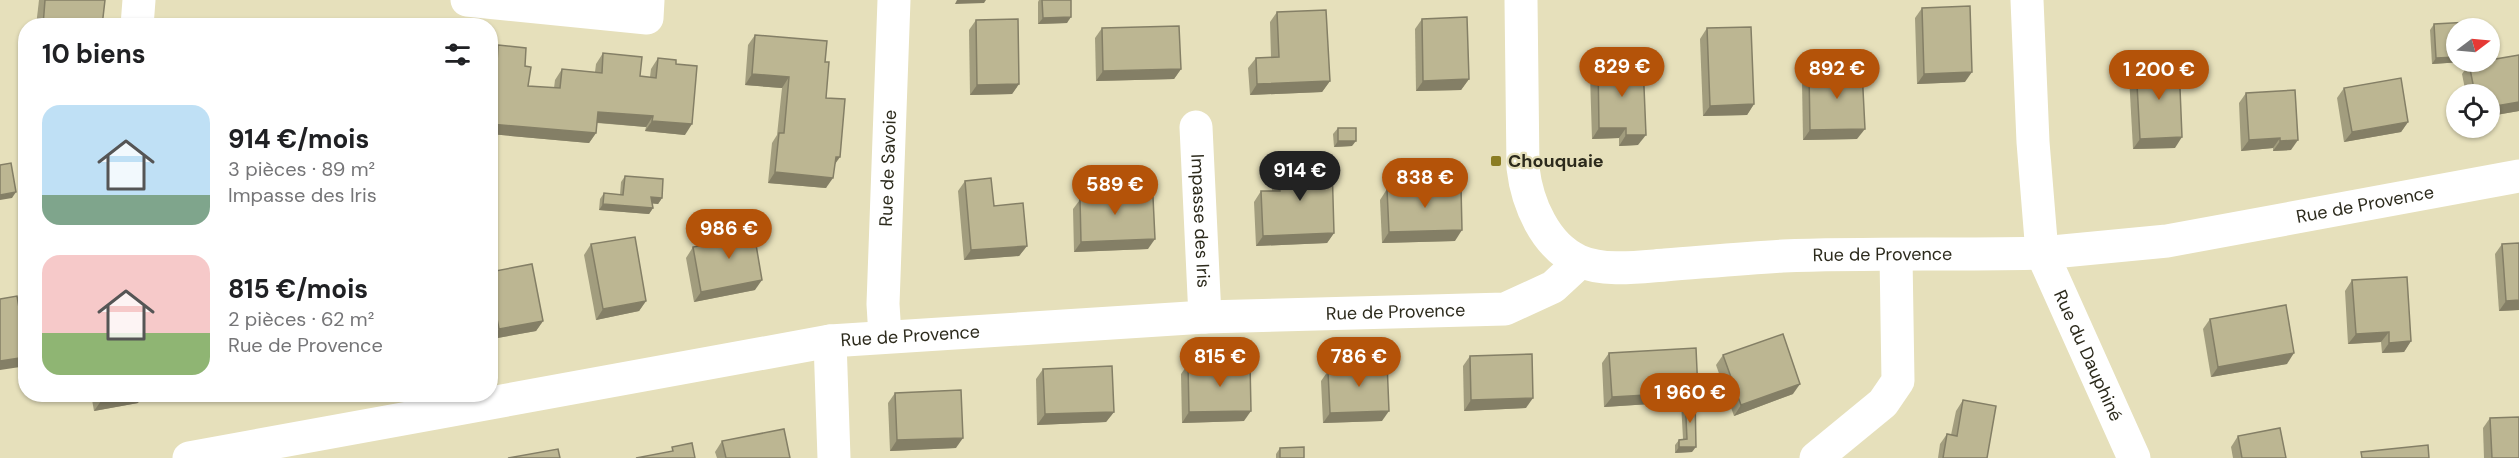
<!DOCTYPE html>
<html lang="fr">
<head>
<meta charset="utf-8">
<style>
	:root { --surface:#fff; --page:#f6f6f6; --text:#202124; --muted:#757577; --accent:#b45309 }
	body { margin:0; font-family:"DM Sans",sans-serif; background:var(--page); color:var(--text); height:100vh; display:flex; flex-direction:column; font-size:22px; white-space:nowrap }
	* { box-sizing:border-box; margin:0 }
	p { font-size:20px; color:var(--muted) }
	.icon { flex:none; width:33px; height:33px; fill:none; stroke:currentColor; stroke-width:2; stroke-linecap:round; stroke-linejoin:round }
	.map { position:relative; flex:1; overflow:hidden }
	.drawer { position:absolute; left:18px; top:18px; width:480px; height:384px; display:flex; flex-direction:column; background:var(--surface); border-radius:24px; box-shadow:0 2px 4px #0004 }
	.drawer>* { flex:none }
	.needle { width:39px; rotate:74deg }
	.controls { position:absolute; left:2446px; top:18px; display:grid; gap:12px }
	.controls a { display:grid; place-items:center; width:54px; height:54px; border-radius:50%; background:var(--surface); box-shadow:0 2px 4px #0004; font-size:30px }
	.price { position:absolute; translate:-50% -51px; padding:0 14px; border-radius:21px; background:var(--accent); color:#fff; font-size:20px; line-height:39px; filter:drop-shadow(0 2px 3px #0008) }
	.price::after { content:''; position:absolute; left:50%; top:36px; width:18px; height:14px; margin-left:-9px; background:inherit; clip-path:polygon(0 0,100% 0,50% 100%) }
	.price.on { background:#222; color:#fff }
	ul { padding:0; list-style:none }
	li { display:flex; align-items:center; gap:18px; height:150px; padding:0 24px }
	li span { display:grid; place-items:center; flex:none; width:168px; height:120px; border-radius:18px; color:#555 }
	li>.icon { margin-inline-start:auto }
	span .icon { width:72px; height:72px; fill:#fffc; stroke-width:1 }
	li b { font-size:26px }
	h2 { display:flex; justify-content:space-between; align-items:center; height:72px; padding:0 24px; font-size:26px }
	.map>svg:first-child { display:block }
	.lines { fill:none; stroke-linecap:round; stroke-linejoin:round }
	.street { stroke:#fff; stroke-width:33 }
	.secondary { stroke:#fff; stroke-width:33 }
	.wall { fill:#a29d7e }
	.shaded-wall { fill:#847f66 }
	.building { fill:#bcb692; stroke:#847f66; stroke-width:1.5 }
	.poi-dot { fill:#8b7d23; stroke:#e6e0bb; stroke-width:2 }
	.labels { text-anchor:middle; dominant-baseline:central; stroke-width:4.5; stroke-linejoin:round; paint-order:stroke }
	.poi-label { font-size:18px; font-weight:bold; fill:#2c2a1c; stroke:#e6e0bb; text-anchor:start }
	.street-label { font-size:18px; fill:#2c2a1c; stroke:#e6e0bb }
</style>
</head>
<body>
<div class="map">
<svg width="2519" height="458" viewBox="0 0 2519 458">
	<rect width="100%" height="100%" fill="#e6e0bb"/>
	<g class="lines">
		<g class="street">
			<polyline points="467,0 647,18 648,0"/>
			<path id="s1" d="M 1521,0 L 1523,168 C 1527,203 1545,246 1579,261 C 1604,272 1639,267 1665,265 C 1704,262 1744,258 1783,256 C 1869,253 1956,255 2042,253"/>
			<polyline points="137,26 139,0"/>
			<path id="s2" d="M 1196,127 L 1205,317"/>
			<path id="s3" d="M 885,336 L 883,304 L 894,0"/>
			<polyline points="830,341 834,458"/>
			<path id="s4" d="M 189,458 L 830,341 L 1205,317 L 1505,309 L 1553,287 L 1580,262"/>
			<polyline points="1816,458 1883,403 1898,381 1896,256"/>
		</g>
		<g class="secondary">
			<path id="s5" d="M 2027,0 L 2033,142 L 2042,253 L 2134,458"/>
			<path id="s6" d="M 2042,253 L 2167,241 L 2519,176"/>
		</g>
	</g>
	<g class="wall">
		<polygon points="39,0 105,0 102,26 36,26"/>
		<polygon points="1039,0 1071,0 1067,23 1038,24 1038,2"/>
		<polygon points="1922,8 1965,82 1917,84 1915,18"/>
		<polygon points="1277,12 1330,81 1322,92 1250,95 1248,68 1256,58 1271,57 1270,22"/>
		<polygon points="1422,19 1469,79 1461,90 1416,91 1415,29"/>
		<polygon points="976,20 1019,84 1012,94 970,95 969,30"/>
		<polygon points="2434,24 2457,28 2462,62 2432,64 2430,30"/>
		<polygon points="1102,28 1181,69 1174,79 1096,81 1095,38"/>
		<polygon points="1707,28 1754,104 1747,115 1703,116 1700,39"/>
		<polygon points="755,35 825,62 826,98 835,165 826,188 768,183 772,143 777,135 782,88 745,85 748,45"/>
		<polygon points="498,45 525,66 528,86 554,88 555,80 562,69 595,72 596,64 603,53 640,76 650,77 651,69 658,58 676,64 685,135 645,131 646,127 597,123 596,133 589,143 490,134 490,63 491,55"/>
		<polygon points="2519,55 2519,111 2490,116 2490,94 2466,94 2462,74 2469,64"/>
		<polygon points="1598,64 1638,145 1619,146 1619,138 1592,139 1590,75"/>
		<polygon points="2136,66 2175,148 2133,149 2129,76"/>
		<polygon points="1809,72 1857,139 1803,140 1802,82"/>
		<polygon points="2344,88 2408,122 2401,132 2344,142 2337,98"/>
		<polygon points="26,93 26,111 24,111"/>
		<polygon points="2246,93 2291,150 2273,151 2273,148 2241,151 2239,103"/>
		<polygon points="1338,128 1352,146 1334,147 1333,134"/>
		<polygon points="1279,166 1334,233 1327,243 1256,246 1254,202 1261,191 1272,191 1272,176"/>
		<polygon points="625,176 662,198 658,204 652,203 653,208 649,214 599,210 600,199 604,193 620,195 621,182"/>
		<polygon points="965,181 994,206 1027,246 1019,256 964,260 958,191"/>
		<polygon points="1085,183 1113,198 1148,249 1074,252 1073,209 1079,201 1078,193"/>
		<polygon points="1387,189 1455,241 1382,243 1380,200"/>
		<polygon points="729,220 755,290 694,302 686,258 693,247 724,242 722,231"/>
		<polygon points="2519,243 2519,310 2499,311 2495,254 2502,244"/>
		<polygon points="591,244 646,301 639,311 596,320 584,255"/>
		<polygon points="490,272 543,321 536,331 492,339 490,331"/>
		<polygon points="2352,280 2411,341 2404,352 2382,353 2381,342 2348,344 2345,291"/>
		<polygon points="2210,319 2287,364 2211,377 2203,329"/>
		<polygon points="1609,353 1698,392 1695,396 1692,452 1675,453 1675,445 1679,440 1683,439 1681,402 1604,407 1602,363"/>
		<polygon points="1723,355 1793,394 1734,416 1716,365"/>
		<polygon points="1470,356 1526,408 1464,411 1463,366"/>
		<polygon points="1347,363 1382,421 1323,423 1321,381 1328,371 1342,370"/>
		<polygon points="1188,364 1244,421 1182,423 1181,374"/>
		<polygon points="1043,369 1114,412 1106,422 1037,425 1036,379"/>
		<polygon points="895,393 956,448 890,451 888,403"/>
		<polygon points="91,394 138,394 138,403 94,411"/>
		<polygon points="1963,400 1987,458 1938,458 1940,444 1947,434 1951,435 1956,411"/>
		<polygon points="2490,418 2519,458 2484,458 2483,428"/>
		<polygon points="2238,436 2286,458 2233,458 2231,447"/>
		<polygon points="722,441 790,458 717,458 715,452"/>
		<polygon points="1280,448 1304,458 1276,458 1276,454"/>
	</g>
	<g class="shaded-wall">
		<polygon points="957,0 986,0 984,3 955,4"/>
		<polygon points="1071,17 1067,23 1038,24 1043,18"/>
		<polygon points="2457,57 2457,62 2462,62 2432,64 2436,58"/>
		<polygon points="1181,69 1174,79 1096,81 1103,71"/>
		<polygon points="1972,72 1965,82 1917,84 1924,74"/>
		<polygon points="752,74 789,77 782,88 745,85"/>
		<polygon points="1469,79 1461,90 1416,91 1423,81"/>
		<polygon points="1330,81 1322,92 1250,95 1257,84"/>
		<polygon points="1019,84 1012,94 970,95 977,85"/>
		<polygon points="2519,102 2519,111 2490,116 2490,107"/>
		<polygon points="1754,104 1747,115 1703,116 1710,106"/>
		<polygon points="598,112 653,116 646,127 590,122"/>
		<polygon points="652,121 692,124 685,135 645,131"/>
		<polygon points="2408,122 2401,132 2344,142 2352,132"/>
		<polygon points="490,124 596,133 589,143 490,134"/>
		<polygon points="1599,128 1626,128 1619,138 1592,139"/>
		<polygon points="1865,129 1857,139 1803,140 1810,130"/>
		<polygon points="1626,135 1646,135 1638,145 1619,146"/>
		<polygon points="2182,137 2175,148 2133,149 2140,139"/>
		<polygon points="2280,138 2273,148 2241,151 2249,140"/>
		<polygon points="2298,140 2291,150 2273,151 2280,141"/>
		<polygon points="1338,141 1356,141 1352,146 1334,147"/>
		<polygon points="836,157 840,157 833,167"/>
		<polygon points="775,172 833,178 826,188 768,183"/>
		<polygon points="16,192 12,198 0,200 0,195"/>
		<polygon points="651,197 662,198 658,204 647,203"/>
		<polygon points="603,204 653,208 649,214 599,210"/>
		<polygon points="1462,230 1455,241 1382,243 1389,232"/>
		<polygon points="1334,233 1327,243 1256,246 1263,236"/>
		<polygon points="1155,239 1148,249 1074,252 1081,242"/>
		<polygon points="1027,246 1019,256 964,260 971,250"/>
		<polygon points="762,280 755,290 694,302 701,292"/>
		<polygon points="2519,300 2519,310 2499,311 2506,301"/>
		<polygon points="646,301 639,311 596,320 603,309"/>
		<polygon points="543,321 536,331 492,339 499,329"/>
		<polygon points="2389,332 2381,342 2348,344 2356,334"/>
		<polygon points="2411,341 2404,352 2382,353 2389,343"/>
		<polygon points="2294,353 2287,364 2211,377 2218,367"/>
		<polygon points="26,357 26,358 20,367 0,370 0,361"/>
		<polygon points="1800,384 1793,394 1734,416 1741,405"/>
		<polygon points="1698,392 1691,402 1685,397 1681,402 1604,407 1612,397"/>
		<polygon points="138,394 144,394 138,403 94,411 101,401"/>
		<polygon points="1533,398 1526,408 1464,411 1471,400"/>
		<polygon points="1251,411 1244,421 1182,423 1189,412"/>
		<polygon points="1389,411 1382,421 1323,423 1330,413"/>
		<polygon points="1114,412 1106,422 1037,425 1045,414"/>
		<polygon points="963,438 956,448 890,451 897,440"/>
		<polygon points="1679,447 1696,447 1692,452 1675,453"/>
	</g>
	<g class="building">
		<polygon points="45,0 105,0 102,26 43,26"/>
		<polygon points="1042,0 1071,0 1071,17 1043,18"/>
		<polygon points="1970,6 1972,72 1924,74 1922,8"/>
		<polygon points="1326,10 1330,81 1257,84 1256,58 1279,57 1277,12"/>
		<polygon points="1467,17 1469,79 1423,81 1422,19"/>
		<polygon points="1018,19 1019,84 977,85 976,20"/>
		<polygon points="2470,22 2470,28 2457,28 2457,57 2436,58 2434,24"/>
		<polygon points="1179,26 1181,69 1103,71 1102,28"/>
		<polygon points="1751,27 1754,104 1710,106 1707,28"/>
		<polygon points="755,35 827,41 825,62 829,62 826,98 845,99 840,157 836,157 833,178 775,172 779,133 784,133 789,77 752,74"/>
		<polygon points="498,45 526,48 525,66 531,67 528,86 560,88 562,69 602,73 603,53 642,57 640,76 656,78 658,58 676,60 676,64 697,66 692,124 652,121 653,116 598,112 596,133 490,124 490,73 491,63 497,63"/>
		<polygon points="2519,55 2519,102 2490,107 2490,94 2475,94 2469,64 2482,62 2490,62 2490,60"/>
		<polygon points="1643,63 1646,135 1626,135 1626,128 1599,128 1598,64"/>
		<polygon points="2179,64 2182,137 2140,139 2136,66"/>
		<polygon points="1862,70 1865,129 1810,130 1809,72"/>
		<polygon points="2401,78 2408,122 2352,132 2344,88"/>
		<polygon points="2295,90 2298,140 2280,141 2280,138 2249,140 2246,93"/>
		<rect x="1338" y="128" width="18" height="13"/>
		<polygon points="11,163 16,192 0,195 0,165"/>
		<polygon points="1332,164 1334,233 1263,236 1261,191 1280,191 1279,166"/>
		<polygon points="625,176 663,179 662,198 651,197 653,208 603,204 604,193 623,195"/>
		<polygon points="991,178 994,206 1023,203 1027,246 971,250 965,181"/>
		<polygon points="1110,181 1113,185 1113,198 1153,197 1155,239 1081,242 1080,199 1086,199 1085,183"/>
		<polygon points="1461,187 1462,230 1389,232 1387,189"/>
		<polygon points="729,220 752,221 762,280 701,292 693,247 733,240"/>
		<polygon points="635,237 646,301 603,309 591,244"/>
		<polygon points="2519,243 2519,300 2506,301 2502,244"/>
		<polygon points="532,264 543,321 499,329 490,282 490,272"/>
		<polygon points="2407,277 2411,341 2389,343 2389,332 2356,334 2352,280"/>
		<polygon points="17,296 26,348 26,357 0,361 0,299"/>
		<polygon points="2286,305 2294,353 2218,367 2210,319"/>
		<polygon points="1783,334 1800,384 1741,405 1723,355"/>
		<polygon points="1696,348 1698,392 1612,397 1609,353"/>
		<polygon points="1532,354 1533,398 1471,400 1470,356"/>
		<polygon points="1387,362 1389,411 1330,413 1328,371 1348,370 1347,363"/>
		<polygon points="1250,363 1251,411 1189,412 1188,364"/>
		<polygon points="1112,366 1114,412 1045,414 1043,369"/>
		<polygon points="961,390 963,438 897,440 895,393"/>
		<polygon points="100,394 138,394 101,401"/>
		<polygon points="1695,396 1696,447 1679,447 1679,440 1687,439 1685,397"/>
		<polygon points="1963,400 1996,406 1987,458 1943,458 1947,434 1957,436"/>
		<polygon points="2519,417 2519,458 2492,458 2490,418"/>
		<polygon points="2280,428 2286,458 2242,458 2238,436"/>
		<polygon points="784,429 790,458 726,458 722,441"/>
		<polygon points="692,443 695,458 636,458 673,451 672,447"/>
		<polygon points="2428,445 2429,458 2362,458 2361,452"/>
		<polygon points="1304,447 1304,458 1280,458 1280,448"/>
		<polygon points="558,449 560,458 508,458"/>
	</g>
	<rect class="poi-dot" x="1490" y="155" width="12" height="12" rx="3"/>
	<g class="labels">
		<g class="poi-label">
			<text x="1508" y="161">Chouquaie</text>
		</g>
		<g class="street-label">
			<text stroke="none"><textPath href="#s3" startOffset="168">Rue de Savoie</textPath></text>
			<text stroke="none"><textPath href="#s6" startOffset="327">Rue de Provence</textPath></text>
			<text stroke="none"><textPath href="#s2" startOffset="94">Impasse des Iris</textPath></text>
			<text stroke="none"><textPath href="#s1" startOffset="586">Rue de Provence</textPath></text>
			<text stroke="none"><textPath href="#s4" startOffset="1218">Rue de Provence</textPath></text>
			<text stroke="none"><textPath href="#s4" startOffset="732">Rue de Provence</textPath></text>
			<text stroke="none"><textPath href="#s5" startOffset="366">Rue du Dauphiné</textPath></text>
		</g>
	</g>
</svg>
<div class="controls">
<a><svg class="needle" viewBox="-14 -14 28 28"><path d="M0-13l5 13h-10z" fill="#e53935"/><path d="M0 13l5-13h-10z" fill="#757577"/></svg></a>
<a><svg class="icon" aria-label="locate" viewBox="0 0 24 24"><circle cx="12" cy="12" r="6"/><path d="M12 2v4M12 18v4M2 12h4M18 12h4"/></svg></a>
</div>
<b class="price" style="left:1622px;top:98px">829 €</b>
<b class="price" style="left:1837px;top:100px">892 €</b>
<b class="price" style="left:2159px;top:101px">1 200 €</b>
<b class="price on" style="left:1300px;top:202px">914 €</b>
<b class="price" style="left:1425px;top:209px">838 €</b>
<b class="price" style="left:1115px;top:216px">589 €</b>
<b class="price" style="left:729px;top:260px">986 €</b>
<b class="price" style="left:1220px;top:388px">815 €</b>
<b class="price" style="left:1359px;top:388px">786 €</b>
<b class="price" style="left:1690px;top:424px">1 960 €</b>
<section class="drawer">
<h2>10 biens<svg class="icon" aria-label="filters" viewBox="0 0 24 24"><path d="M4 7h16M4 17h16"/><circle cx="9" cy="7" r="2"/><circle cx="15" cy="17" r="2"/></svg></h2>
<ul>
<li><span style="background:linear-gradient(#bfe0f5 75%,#7fa58c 0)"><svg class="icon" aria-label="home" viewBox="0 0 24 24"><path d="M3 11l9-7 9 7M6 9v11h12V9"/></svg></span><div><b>914 €/mois</b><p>3 pièces · 89 m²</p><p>Impasse des Iris</p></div></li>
<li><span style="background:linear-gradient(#f6c9c9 65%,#8fb573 0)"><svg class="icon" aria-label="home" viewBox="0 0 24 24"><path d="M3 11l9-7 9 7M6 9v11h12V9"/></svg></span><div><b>815 €/mois</b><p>2 pièces · 62 m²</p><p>Rue de Provence</p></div></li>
</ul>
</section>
</div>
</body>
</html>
